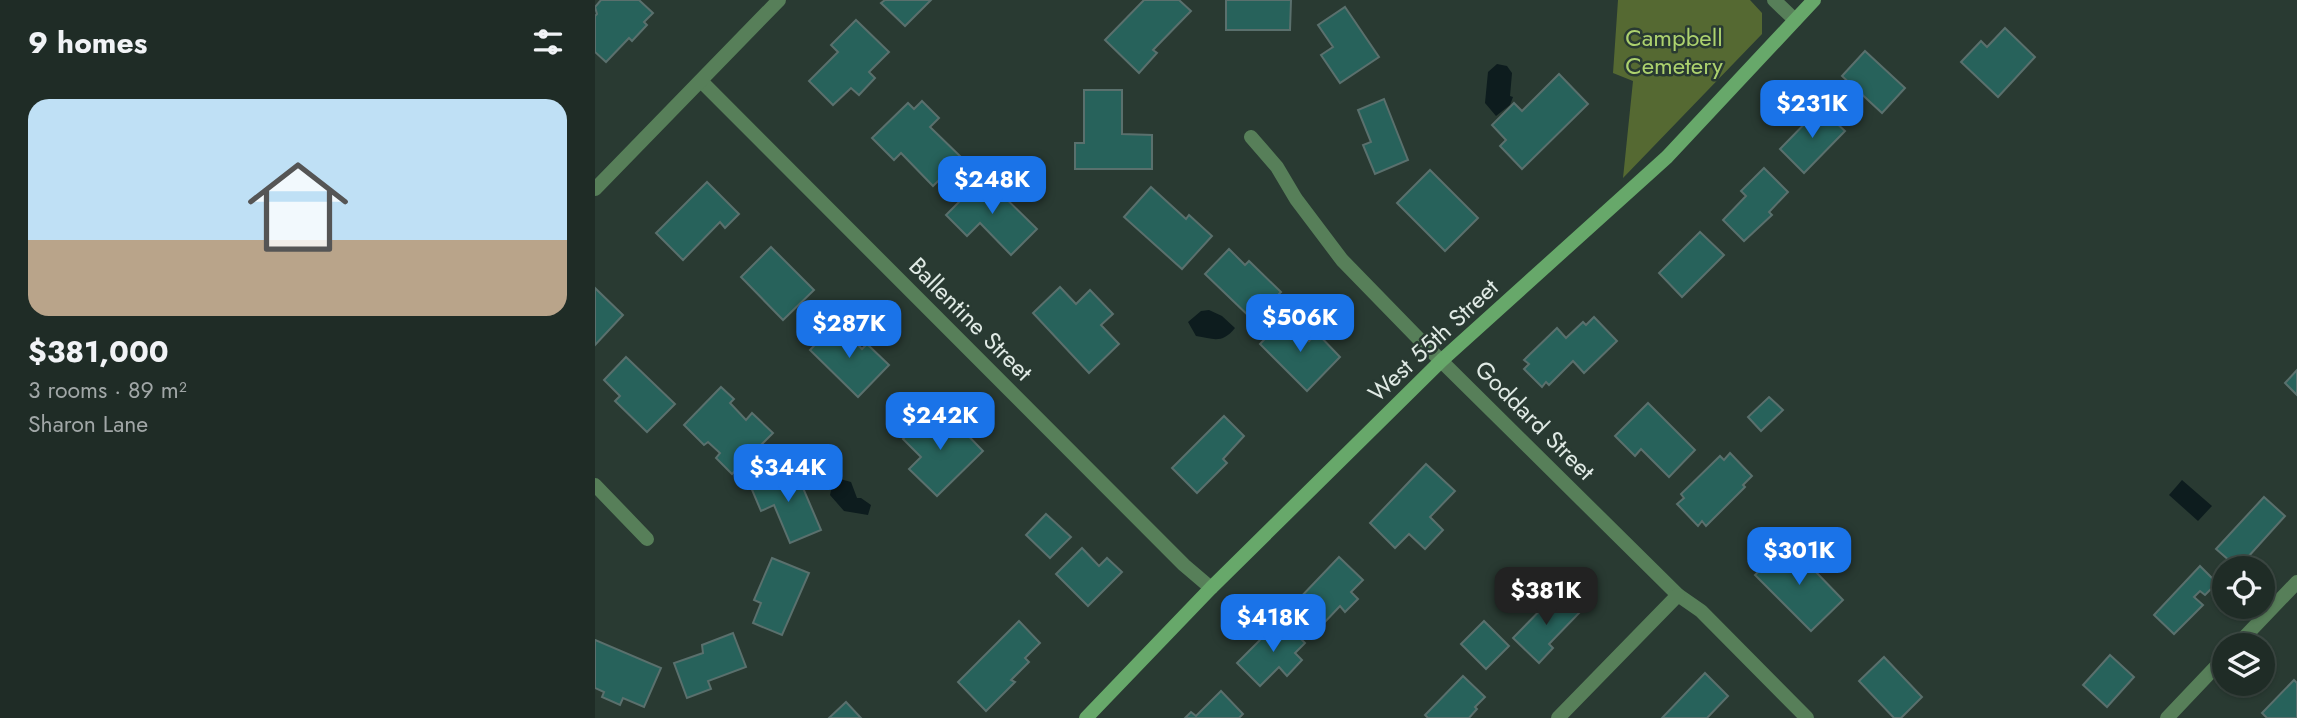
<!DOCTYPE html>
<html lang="en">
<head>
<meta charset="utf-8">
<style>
	:root { --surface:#1f2c26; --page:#27342e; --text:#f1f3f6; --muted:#a1a7a7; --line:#3c4843; --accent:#1a73e8 }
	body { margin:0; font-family:Jost,sans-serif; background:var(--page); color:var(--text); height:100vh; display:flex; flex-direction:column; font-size:26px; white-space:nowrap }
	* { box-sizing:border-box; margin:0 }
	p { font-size:23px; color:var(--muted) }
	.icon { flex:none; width:38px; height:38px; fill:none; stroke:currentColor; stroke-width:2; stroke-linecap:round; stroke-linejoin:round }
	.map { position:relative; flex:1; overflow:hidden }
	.side { display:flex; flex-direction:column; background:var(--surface); width:595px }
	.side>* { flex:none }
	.buttons { position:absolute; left:1617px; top:556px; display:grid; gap:14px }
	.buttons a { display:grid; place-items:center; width:63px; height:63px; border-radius:50%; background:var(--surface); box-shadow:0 2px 5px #0004,0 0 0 2px var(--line); font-size:35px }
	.price { position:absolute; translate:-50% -60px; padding:0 16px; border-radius:14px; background:var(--accent); color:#fff; font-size:23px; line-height:46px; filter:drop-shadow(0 2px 4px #0008) }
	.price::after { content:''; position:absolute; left:50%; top:42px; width:21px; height:16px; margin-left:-10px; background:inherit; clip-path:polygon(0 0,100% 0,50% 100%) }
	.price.on { background:#222; color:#fff }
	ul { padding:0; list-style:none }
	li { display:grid; align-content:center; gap:14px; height:371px; padding:0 28px }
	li+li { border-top:2px solid var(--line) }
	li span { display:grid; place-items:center; height:217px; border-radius:21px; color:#555 }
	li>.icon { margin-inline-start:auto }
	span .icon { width:126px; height:126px; fill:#fffc; stroke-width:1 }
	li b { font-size:30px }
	h2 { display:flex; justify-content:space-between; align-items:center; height:84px; padding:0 28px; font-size:30px }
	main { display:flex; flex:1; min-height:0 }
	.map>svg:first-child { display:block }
	.green { fill:#556932 }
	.water { fill:#0d1c1e }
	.building { fill:#27625b; stroke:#5a706d; stroke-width:2 }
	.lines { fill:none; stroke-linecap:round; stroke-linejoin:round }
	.street { stroke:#577f59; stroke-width:14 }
	.secondary { stroke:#67a86a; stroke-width:14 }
	.labels { text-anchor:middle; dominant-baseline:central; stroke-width:5; stroke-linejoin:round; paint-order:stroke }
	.park-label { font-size:24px; fill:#add26e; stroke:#293a32 }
	.street-label { font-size:24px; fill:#e0eae5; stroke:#293a32 }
</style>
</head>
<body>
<main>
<section class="side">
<h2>9 homes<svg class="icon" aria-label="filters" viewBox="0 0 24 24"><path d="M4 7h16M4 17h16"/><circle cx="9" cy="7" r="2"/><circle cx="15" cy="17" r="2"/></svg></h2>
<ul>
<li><span style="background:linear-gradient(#bfe0f5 65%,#b9a48a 0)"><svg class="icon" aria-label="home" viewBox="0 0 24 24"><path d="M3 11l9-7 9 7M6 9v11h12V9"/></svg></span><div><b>$381,000</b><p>3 rooms · 89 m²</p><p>Sharon Lane</p></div></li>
</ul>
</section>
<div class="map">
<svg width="1702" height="718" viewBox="0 0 1702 718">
	<rect width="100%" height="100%" fill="#293a32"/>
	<polygon class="green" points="1023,0 1155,0 1167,13 1167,34 1028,178 1038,81 1018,73"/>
	<g class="water">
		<polygon points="902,64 912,66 917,73 915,96 918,97 915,105 901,116 890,103 893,72"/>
		<path d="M 614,310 L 627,316 L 640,328 C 627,344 619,339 601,336 L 593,322 L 606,311 Z"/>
		<polygon points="245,479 256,482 262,498 266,498 276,505 273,515 249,511 235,495 238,482"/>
		<polygon points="1587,480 1617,506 1603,521 1574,495"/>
	</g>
	<g class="building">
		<polygon points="6,0 44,0 58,13 49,22 52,25 37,41 34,38 11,62 0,52 0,16 2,14 0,7"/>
		<polygon points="290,0 336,0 310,26 286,3"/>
		<polygon points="549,0 584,0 596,11 558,50 562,53 544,73 510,40"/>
		<polygon points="631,0 696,0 695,30 631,30"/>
		<polygon points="750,7 784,57 745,83 726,55 738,47 723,25"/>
		<polygon points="261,20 294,52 274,72 280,78 264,95 256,88 238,105 214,81 243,52 236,45"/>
		<polygon points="1410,28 1440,57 1403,97 1366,62 1386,41 1392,47"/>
		<polygon points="1270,51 1310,88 1287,113 1247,76"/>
		<polygon points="964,74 993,104 927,169 905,146 911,140 897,125 919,103 927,111"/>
		<polygon points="489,90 527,90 527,134 557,135 557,169 480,169 480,143 489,143"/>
		<polygon points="789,99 813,160 780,174 768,145 776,142 763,110"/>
		<polygon points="327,101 344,118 335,127 367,158 338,186 306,153 299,160 277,138 313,103 319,109"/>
		<polygon points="1225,108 1250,131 1209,173 1185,149"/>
		<polygon points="1169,168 1193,192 1174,212 1177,215 1149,241 1128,220 1151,196 1146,191"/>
		<polygon points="835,170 883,218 850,251 802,203"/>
		<polygon points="389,177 442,229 416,255 385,223 372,236 351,215"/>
		<polygon points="112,182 144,214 130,228 125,222 88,260 61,233"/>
		<polygon points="556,187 591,219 594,215 617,236 587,269 529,217"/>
		<polygon points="1105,232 1129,255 1087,297 1064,273"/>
		<polygon points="176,247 219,290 188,320 146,277"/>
		<polygon points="634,249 650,265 654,261 686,292 658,320 610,274"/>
		<polygon points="465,287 481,304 495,290 518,314 506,325 524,344 494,373 438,313"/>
		<polygon points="0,288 28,315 0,345"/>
		<polygon points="999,317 1022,341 989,373 978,361 954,385 951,382 947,387 929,369 934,364 929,360 962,328 971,338 988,322 991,325"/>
		<polygon points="690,318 714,341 722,333 745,357 712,391 665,344"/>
		<polygon points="241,323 267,349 272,344 294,365 263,397 215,350"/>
		<polygon points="31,357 80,404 52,432 20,401 25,396 9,380"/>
		<polygon points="1702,370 1702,395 1690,383"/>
		<polygon points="126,387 139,399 135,403 151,420 157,413 178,433 137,474 121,458 125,453 113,442 109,445 89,425"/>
		<polygon points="1174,397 1188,410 1166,431 1153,417"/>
		<polygon points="1053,403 1100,450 1074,477 1046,449 1040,456 1020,436"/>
		<polygon points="338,409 355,426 359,421 388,451 342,496 314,469 326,457 308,439"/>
		<polygon points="629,416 649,436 628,459 632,463 602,493 577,468"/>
		<polygon points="1135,453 1157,476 1148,485 1150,487 1111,526 1107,521 1103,526 1082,504 1089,498 1086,494 1125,456 1129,460"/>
		<polygon points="831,464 860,491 835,517 848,530 830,549 814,534 800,548 775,523"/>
		<polygon points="199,467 226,530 195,543 179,505 166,511 155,485"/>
		<polygon points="1669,497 1690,516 1643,568 1621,549"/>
		<polygon points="451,514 476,537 455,558 431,535"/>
		<polygon points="1193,543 1248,600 1216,631 1160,575"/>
		<polygon points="487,548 504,566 512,558 527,572 493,606 461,574"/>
		<polygon points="744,557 768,580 756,592 763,599 750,612 745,606 727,625 702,601"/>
		<polygon points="177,558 214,573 187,635 158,623 166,603 159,600"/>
		<polygon points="1605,566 1622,583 1610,595 1605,591 1599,597 1608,605 1579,634 1559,615"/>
		<polygon points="962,593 984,613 954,644 958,648 944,663 918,638"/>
		<polygon points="686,619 710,643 700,653 707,660 692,676 684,667 665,686 642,663"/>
		<polygon points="424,621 445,643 430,658 434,662 416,680 420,682 391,711 363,682"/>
		<polygon points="889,621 914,646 891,669 866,644"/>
		<polygon points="138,633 151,667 113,681 116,689 92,698 79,663 108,653 107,645"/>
		<polygon points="0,640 66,668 49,707 28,698 25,705 7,697 9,692 0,688"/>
		<polygon points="1515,655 1539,677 1512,707 1488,685"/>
		<polygon points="1289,657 1327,697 1306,718 1299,718 1264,681"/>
		<polygon points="1110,673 1133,696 1112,718 1067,718"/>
		<polygon points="868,676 890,697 880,707 882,709 874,718 833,718 830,715"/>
		<polygon points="1699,680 1702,683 1702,718 1672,718 1667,713"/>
		<polygon points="626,691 648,714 644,718 590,718 596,712 601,716"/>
		<polygon points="251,702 266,718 234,718"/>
	</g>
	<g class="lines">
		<g class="street">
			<polyline points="1179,0 1200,20"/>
			<polyline points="106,81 589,565 616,588"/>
			<polyline points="656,137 682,167 701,199 747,260 822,337 1083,595 1106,611 1212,718"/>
			<polyline points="0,189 184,0"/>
			<polyline points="0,485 52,539"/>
			<polyline points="1641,646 1702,582"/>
			<polyline points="963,718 1083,595"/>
			<polyline points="1572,718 1629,658"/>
		</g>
		<polyline class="secondary" points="491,718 616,588 847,360 1072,157 1219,0"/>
	</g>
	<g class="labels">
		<g class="park-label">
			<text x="1079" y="37">Campbell<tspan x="1079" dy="28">Cemetery</tspan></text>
		</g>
		<g class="street-label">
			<text transform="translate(376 319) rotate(45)">Ballentine Street</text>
			<text transform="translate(838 340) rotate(-43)">West 55th Street</text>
			<text transform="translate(940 420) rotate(45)">Goddard Street</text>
		</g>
	</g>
</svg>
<div class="buttons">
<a><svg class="icon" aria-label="locate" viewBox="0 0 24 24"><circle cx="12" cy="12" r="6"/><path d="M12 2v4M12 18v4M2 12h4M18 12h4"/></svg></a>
<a><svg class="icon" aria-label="layers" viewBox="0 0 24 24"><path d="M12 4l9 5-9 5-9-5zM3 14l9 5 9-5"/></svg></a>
</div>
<b class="price" style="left:1217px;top:140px">$231K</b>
<b class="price" style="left:397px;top:216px">$248K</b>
<b class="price" style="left:705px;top:354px">$506K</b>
<b class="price" style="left:254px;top:360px">$287K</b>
<b class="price" style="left:345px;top:452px">$242K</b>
<b class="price" style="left:193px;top:504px">$344K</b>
<b class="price" style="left:1204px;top:587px">$301K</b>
<b class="price on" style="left:951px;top:627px">$381K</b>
<b class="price" style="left:678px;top:654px">$418K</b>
</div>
</main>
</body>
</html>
